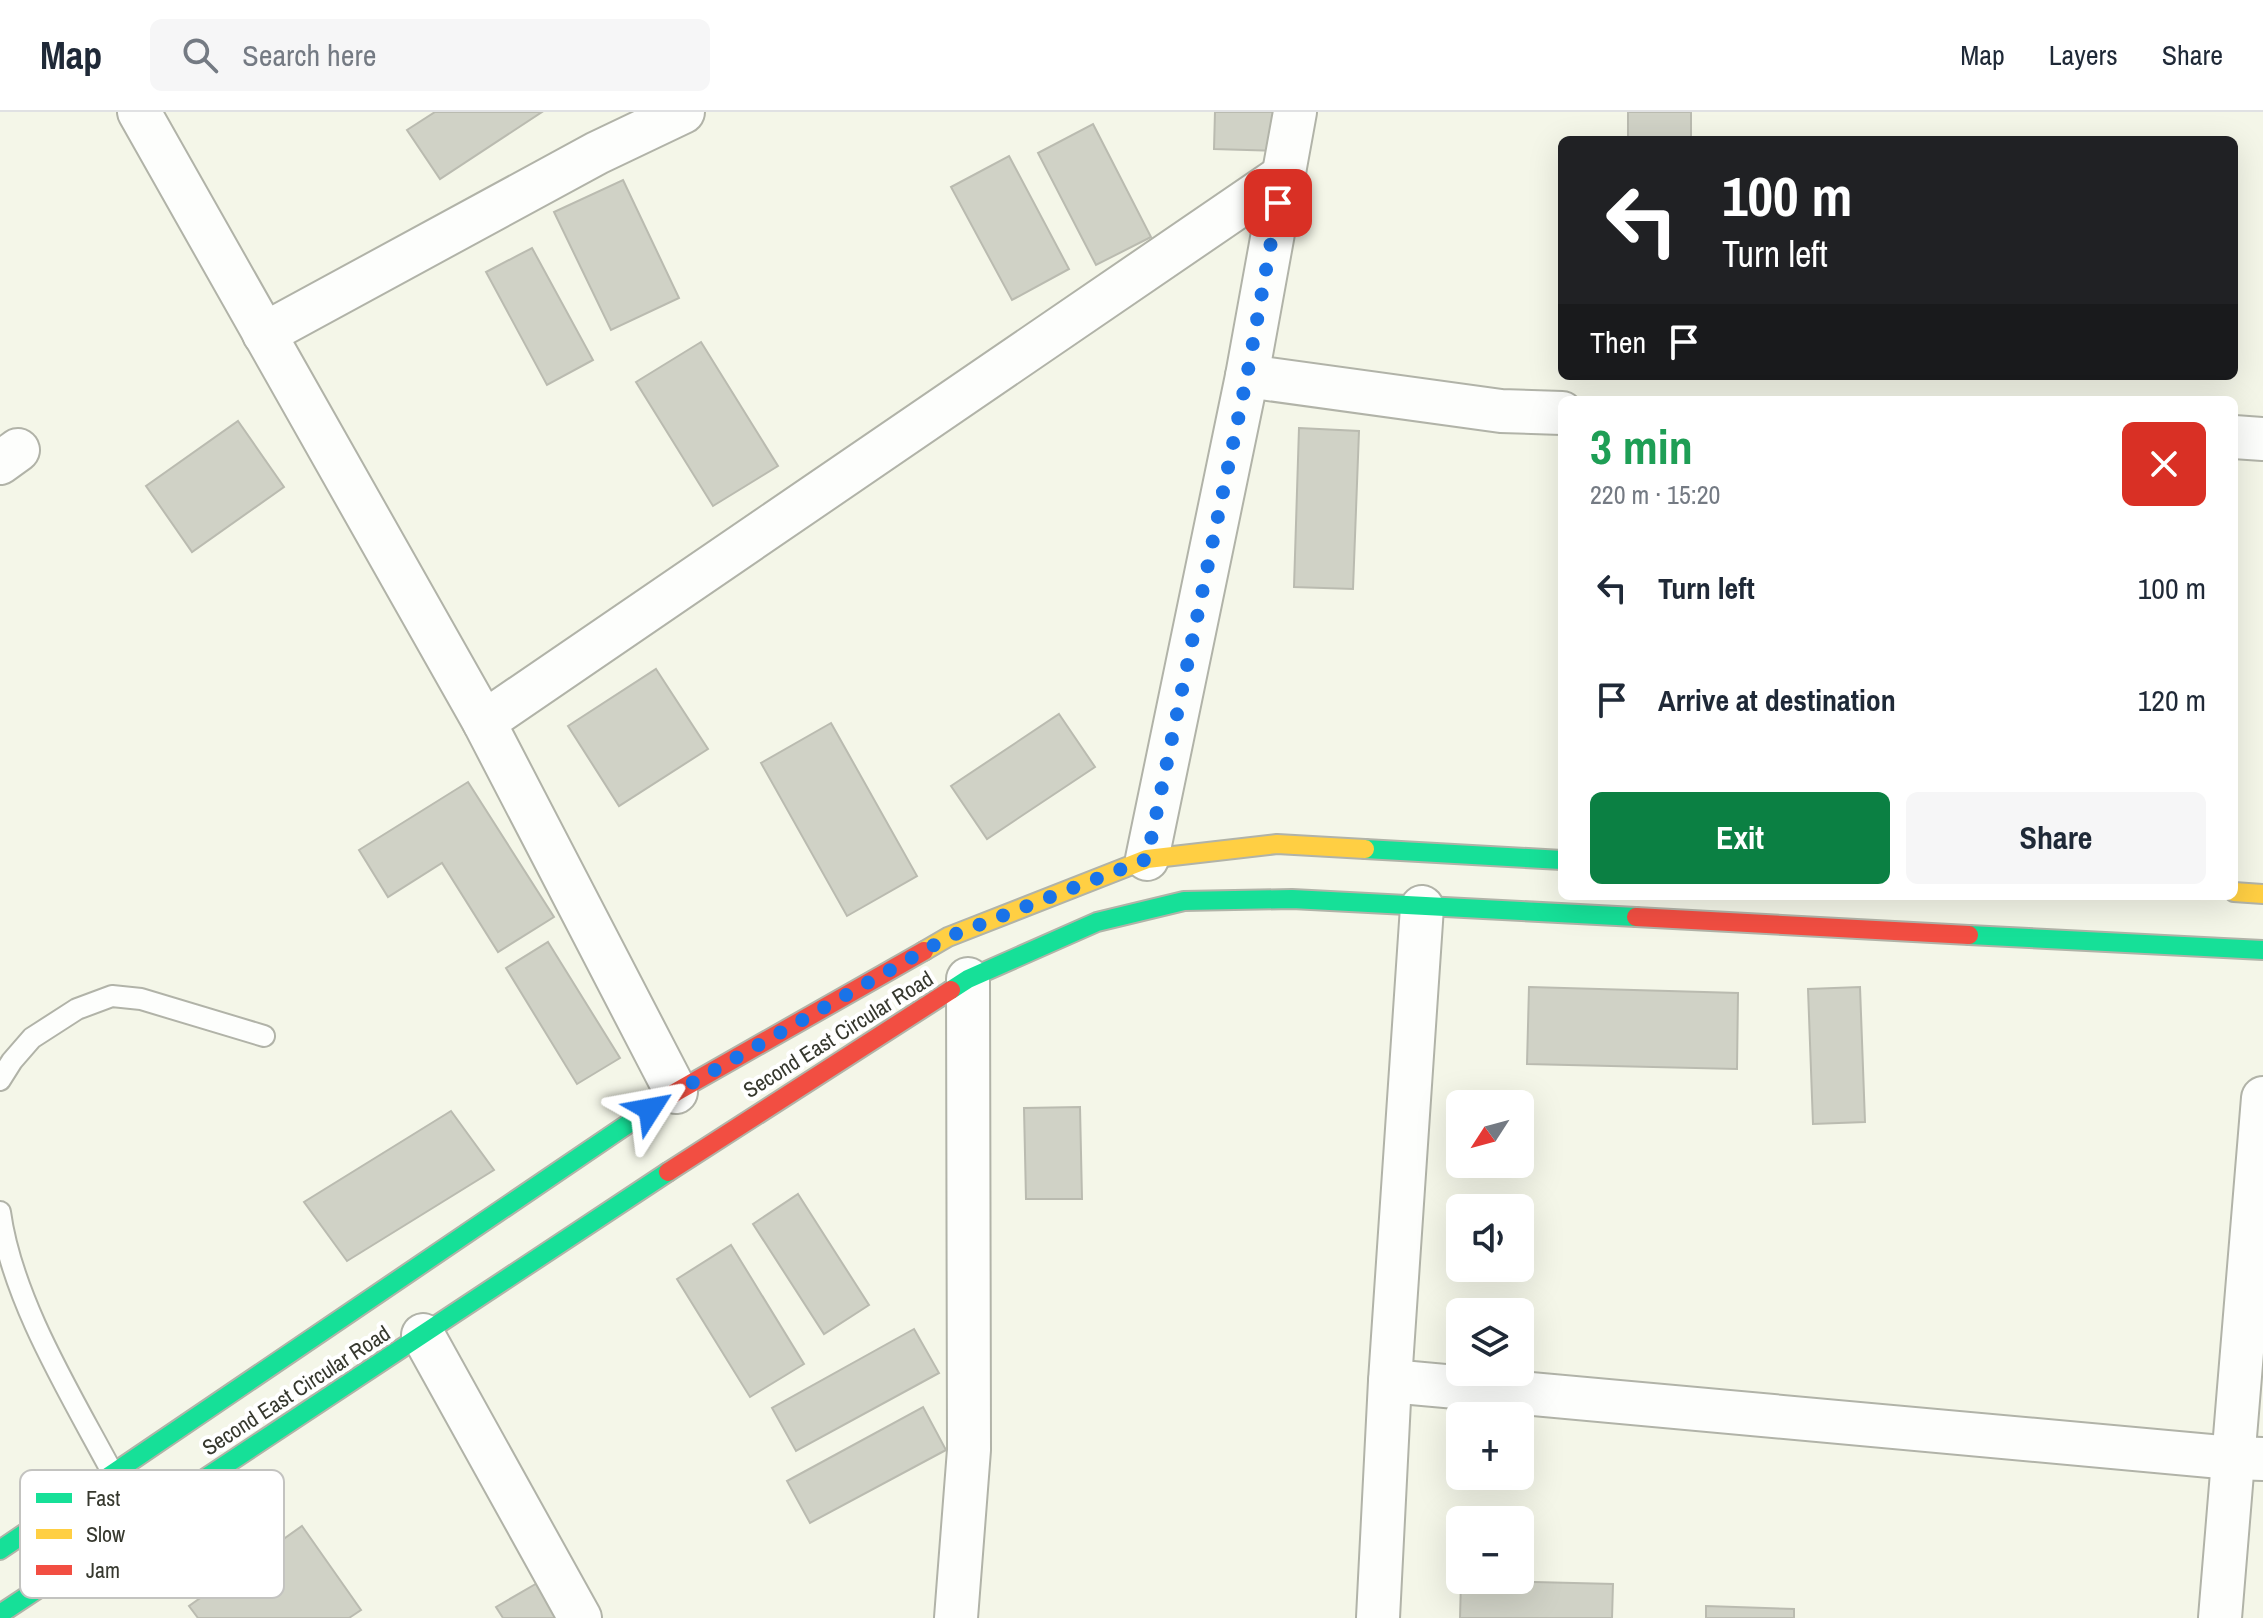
<!DOCTYPE html>
<html lang="en">
<head>
<meta charset="utf-8">
<style>
	body { margin:0; font-family:"Archivo Narrow",sans-serif; background:#f6f6f7; color:#1f2937; height:100vh; display:flex; flex-direction:column; font-size:30px; white-space:nowrap }
	* { box-sizing:border-box; margin:0 }
	p { font-size:26px; color:#747a83 }
	.icon { flex:none; width:44px; height:44px; fill:none; stroke:currentColor; stroke-width:2; stroke-linecap:round; stroke-linejoin:round }
	.map { position:relative; flex:1; overflow:hidden }
	.side { position:absolute; left:1558px; top:284px; width:680px; height:504px; display:flex; flex-direction:column; background:#fff; border-radius:12px; box-shadow:0 8px 32px #0002 }
	.side>* { flex:none }
	.hud { position:absolute; left:1558px; top:24px; width:680px; height:244px; border-radius:12px; box-shadow:0 8px 32px #0002; background:#202124; color:#fff; overflow:hidden }
	.needle { width:52px; rotate:234deg }
	.controls { position:absolute; left:1446px; top:978px; display:grid; gap:16px }
	.controls a { display:grid; place-items:center; width:88px; height:88px; border-radius:12px; background:#fff; box-shadow:0 8px 32px #0002; font-size:40px }
	.pin { position:absolute; display:grid; place-items:center; width:68px; height:68px; color:#fff; margin:-34px; border-radius:16px; box-shadow:0 4px 12px #0006 }
	.me { position:absolute; width:88px; margin:-44px; rotate:56deg; stroke-linejoin:round; filter:drop-shadow(0 0 6px #0008) }
	.turn { display:flex; align-items:center; gap:28px; height:168px; padding:0 32px; font-size:36px }
	.turn .icon { width:104px; height:104px; stroke-width:2.5 }
	.turn b { display:block; font-size:56px; line-height:68px }
	.then { display:flex; align-items:center; height:76px; padding:0 32px; background:#0003; gap:16px; font-size:30px }
	.round { display:grid; place-items:center; flex:none; width:84px; height:84px; border-radius:12px; background:#f6f6f7 }
	.summary { display:flex; align-items:center; justify-content:space-between; height:136px; padding:0 32px }
	h1 { font-size:48px; font-weight:800; line-height:60px; color:#1e9e55 }
	.button { display:flex; gap:16px; margin-top:auto; padding:16px 32px }
	.button a { flex:1; height:92px; border-radius:12px; background:#0b8043; color:#fff; font-size:32px; font-weight:800; line-height:92px; text-align:center }
	.button a+a { background:#f6f6f7; color:#1f2937 }
	ul { padding:0; list-style:none }
	li { display:flex; align-items:center; gap:24px; height:112px; padding:0 32px }
	li div { flex:1 }
	li b { display:block; font-size:30px }
	li em { font-style:normal }
	header { display:flex; align-items:center; gap:48px; box-sizing:border-box; height:112px; padding:0 40px; background:#fff; border-bottom:2px solid #e0e1e3 }
	header strong { font-size:38px }
	nav { display:flex; gap:44px; margin-inline-start:auto; font-size:28px }
	.search { width:560px; height:72px; background:#f6f6f7; display:flex; align-items:center; gap:20px; box-sizing:border-box; padding:0 28px; border-radius:12px; color:#747a83; font-size:30px }
	.map>svg:first-child { display:block }
	.building { fill:#d0d2c6; stroke:#babbb0; stroke-width:2 }
	.lines { fill:none; stroke-linecap:round; stroke-linejoin:round }
	.lane-casing { stroke:#b1b3a8; stroke-width:24 }
	.street-casing { stroke:#b1b3a8; stroke-width:46 }
	.fast-casing { stroke:#b1b3a8; stroke-width:22 }
	.slow-casing { stroke:#b1b3a8; stroke-width:22 }
	.jam-casing { stroke:#b1b3a8; stroke-width:22 }
	.lane { stroke:#fdfefc; stroke-width:20 }
	.street { stroke:#fdfefc; stroke-width:42 }
	.fast { stroke:#16e098; stroke-width:18 }
	.slow { stroke:#ffcf43; stroke-width:18 }
	.jam { stroke:#f24e42; stroke-width:18 }
	.route { stroke:#1a73e8; stroke-width:14; stroke-dasharray:0 25.2 }
	.labels { text-anchor:middle; stroke-width:8; stroke-linejoin:round; paint-order:stroke }
	.street-label { font-size:22px; fill:#36382e; stroke:#fff }
	.key { fill:#fff; stroke:#c3c3c0; stroke-width:2 }
	.key-label { font-size:22px; fill:#36382e }
</style>
</head>
<body>
<header>
<strong>Map</strong>
<div class="search"><svg class="icon" aria-label="search" viewBox="0 0 24 24"><circle cx="10" cy="10" r="6"/><path d="M15 15l6 6"/></svg>Search here</div>
<nav><a>Map</a><a>Layers</a><a>Share</a></nav>
</header>
<div class="map">
<svg width="2263" height="1506" viewBox="0 0 2263 1506">
	<rect width="100%" height="100%" fill="#f4f6e8"/>
	<g class="building">
		<polygon points="435,0 542,0 440,67 407,18"/>
		<polygon points="1215,0 1283,0 1282,39 1214,37"/>
		<rect x="1628" y="0" width="63" height="28"/>
		<polygon points="1093,12 1151,125 1096,153 1038,41"/>
		<polygon points="1009,44 1069,157 1012,188 951,75"/>
		<polygon points="623,68 679,186 611,218 554,100"/>
		<polygon points="532,136 593,248 547,273 486,160"/>
		<polygon points="701,230 778,354 713,394 636,270"/>
		<polygon points="238,309 284,375 192,440 146,374"/>
		<polygon points="1299,316 1359,319 1353,477 1294,475"/>
		<polygon points="656,557 708,637 619,694 568,614"/>
		<polygon points="1059,602 1095,655 987,727 951,674"/>
		<polygon points="831,611 917,764 847,804 761,651"/>
		<polygon points="468,670 554,805 498,840 442,751 388,785 359,738"/>
		<polygon points="548,830 620,946 577,972 506,856"/>
		<polygon points="1529,875 1738,881 1737,957 1527,952"/>
		<polygon points="1860,875 1865,1010 1813,1012 1808,877"/>
		<polygon points="1080,995 1082,1087 1026,1087 1024,996"/>
		<polygon points="451,999 494,1058 347,1149 304,1090"/>
		<polygon points="798,1082 869,1193 824,1222 753,1112"/>
		<polygon points="731,1133 804,1252 750,1285 677,1167"/>
		<polygon points="914,1217 939,1261 796,1339 772,1296"/>
		<polygon points="923,1295 946,1338 810,1411 787,1369"/>
		<polygon points="302,1414 361,1498 349,1506 198,1506 189,1494"/>
		<polygon points="1461,1468 1613,1472 1612,1506 1460,1506"/>
		<polygon points="539,1470 561,1506 503,1506 496,1495"/>
		<polygon points="1706,1494 1794,1497 1794,1506 1706,1506"/>
	</g>
	<g class="lines">
		<defs>
			<g id="lane">
				<polyline points="0,968 12,949 32,926 77,897 112,884 141,887 264,924"/>
				<path d="M0 1100C12 1188 71 1283 112 1360"/>
			</g>
			<g id="street">
				<polyline points="139,0 484,610 676,980"/>
				<polyline points="264,222 597,41 683,0"/>
				<polyline points="1247,264 1501,299 1562,301"/>
				<polyline points="2234,325 2263,327"/>
				<polyline points="0,351 18,338"/>
				<polyline points="484,610 1284,63"/>
				<polyline points="1147,747 1247,264 1295,0"/>
				<polyline points="423,1223 580,1506"/>
				<polyline points="1390,1269 2232,1346 2263,1347"/>
				<polyline points="956,1506 969,1338 968,867"/>
				<polyline points="1378,1506 1390,1269 1422,795"/>
				<polyline points="2220,1506 2263,986"/>
			</g>
			<g id="fast">
				<polyline points="1365,737 1562,748"/>
				<polyline points="1969,823 2263,838"/>
				<polyline points="951,878 968,867 1097,810 1184,789 1292,787 1636,805"/>
				<polyline points="0,1438 650,997"/>
				<polyline points="0,1502 668,1060"/>
			</g>
			<g id="slow">
				<polyline points="2234,780 2263,782"/>
				<polyline points="924,839 948,825 1147,747 1277,732 1365,737"/>
			</g>
			<g id="jam">
				<polyline points="1636,805 1969,823"/>
				<polyline points="650,997 676,980 924,839"/>
				<polyline points="668,1060 951,878"/>
			</g>
		</defs>
		<use href="#lane" class="lane-casing"/>
		<use href="#street" class="street-casing"/>
		<use href="#fast" class="fast-casing"/>
		<use href="#slow" class="slow-casing"/>
		<use href="#jam" class="jam-casing"/>
		<use href="#lane" class="lane"/>
		<use href="#street" class="street"/>
		<use href="#fast" class="fast"/>
		<use href="#slow" class="slow"/>
		<use href="#jam" class="jam"/>
	</g>
	<g class="lines">
		<polyline class="route" points="650,997 676,980 948,825 1147,747 1247,264 1278,91"/>
	</g>
	<g class="labels">
		<g class="street-label">
			<text transform="translate(838 922) rotate(-32)" y="8">Second East Circular Road</text>
			<text transform="translate(296 1278) rotate(-33)" y="8">Second East Circular Road</text>
		</g>
	</g>
	<rect x="20" y="1358" width="264" height="128" rx="12" class="key"/>
	<rect x="36" y="1381" width="36" height="10" fill="#16e098"/>
	<rect x="36" y="1417" width="36" height="10" fill="#ffcf43"/>
	<rect x="36" y="1453" width="36" height="10" fill="#f24e42"/>
	<g class="key-label">
		<text x="86" y="1394">Fast</text>
		<text x="86" y="1430">Slow</text>
		<text x="86" y="1466">Jam</text>
	</g>
</svg>
<div class="controls">
<a><svg class="needle" viewBox="-14 -14 28 28"><path d="M0-13l5 13h-10z" fill="#e53935"/><path d="M0 13l5-13h-10z" fill="#747a83"/></svg></a>
<a><svg class="icon" aria-label="sound" viewBox="0 0 24 24"><path d="M4 9h4l5-4v14l-5-4H4zM17 9q2 3 0 6"/></svg></a>
<a><svg class="icon" aria-label="layers" viewBox="0 0 24 24"><path d="M12 4l9 5-9 5-9-5zM3 14l9 5 9-5"/></svg></a>
<a>+</a>
<a>−</a>
</div>
<div class="pin" style="left:1278px;top:91px;background:#d93025"><svg class="icon" aria-label="arrive" viewBox="0 0 24 24"><path d="M6 21V4h12l-3 4 3 4H6"/></svg></div>
<svg class="me" style="left:650px;top:997px" viewBox="-20 -20 40 40"><path d="M0-17L14 15 0 8-14 15z" fill="#1a73e8" stroke="#fff" stroke-width="4"/></svg>
<div class="hud">
<div class="turn"><svg class="icon" aria-label="left" viewBox="0 0 24 24"><path d="M17 20v-9H6M10 6l-5 5 5 5"/></svg><div><b>100 m</b>Turn left</div></div>
<div class="then">Then<svg class="icon" aria-label="arrive" viewBox="0 0 24 24"><path d="M6 21V4h12l-3 4 3 4H6"/></svg></div>
</div>
<section class="side">
<div class="summary"><div><h1>3 min</h1><p>220 m · 15:20</p></div><a class="round" style="background:#d93025;color:#fff"><svg class="icon" aria-label="close" viewBox="0 0 24 24"><path d="M6 6l12 12M18 6L6 18"/></svg></a></div>
<ul>
<li><svg class="icon" aria-label="left" viewBox="0 0 24 24"><path d="M17 20v-9H6M10 6l-5 5 5 5"/></svg><div><b>Turn left</b></div><em>100 m</em></li>
<li><svg class="icon" aria-label="arrive" viewBox="0 0 24 24"><path d="M6 21V4h12l-3 4 3 4H6"/></svg><div><b>Arrive at destination</b></div><em>120 m</em></li>
</ul>
<div class="button"><a>Exit</a><a>Share</a></div>
</section>
</div>
</body>
</html>
